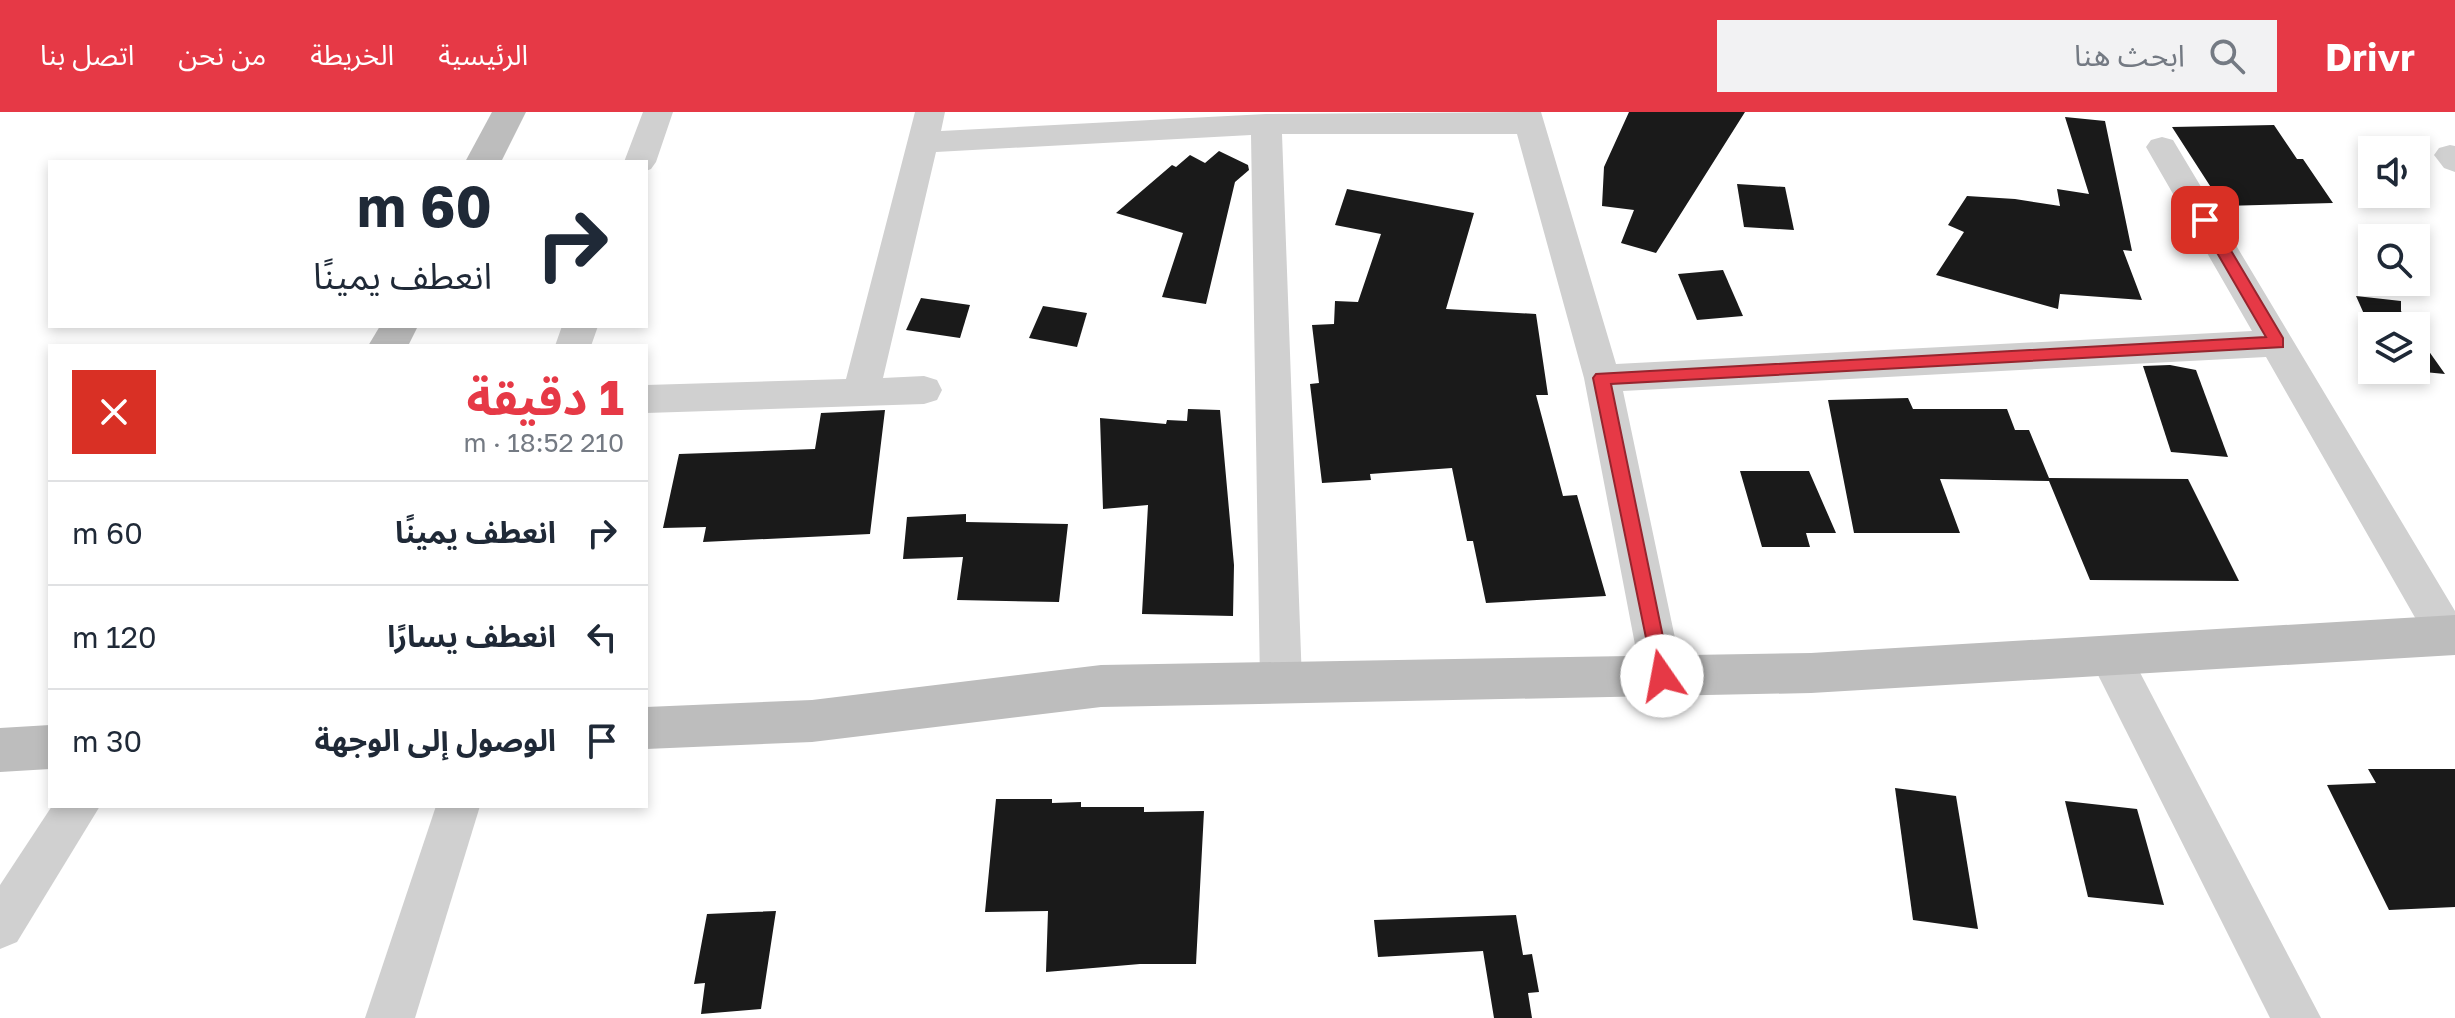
<!DOCTYPE html>
<html lang="ar">
<head>
<meta charset="utf-8">
<style>
	body { margin:0; font-family:"Golos Text","Noto Sans Arabic",sans-serif; background:#f2f2f3; color:#1f2937; direction:rtl; height:100vh; display:flex; flex-direction:column; font-size:30px; white-space:nowrap }
	* { box-sizing:border-box; margin:0 }
	p { font-size:26px; color:#747a83 }
	.icon { flex:none; width:44px; height:44px; fill:none; stroke:currentColor; stroke-width:2; stroke-linecap:round; stroke-linejoin:round }
	.map { position:relative; flex:1; overflow:hidden; direction:ltr }
	.drawer { position:absolute; left:48px; top:232px; width:600px; height:464px; display:flex; flex-direction:column; background:#fff; border-radius:0px; box-shadow:0 4px 12px #0003; direction:rtl }
	.drawer>* { flex:none }
	.guide { position:absolute; left:48px; top:48px; width:600px; height:168px; border-radius:0px; box-shadow:0 4px 12px #0003; direction:rtl; background:#fff; color:#1f2937; overflow:hidden }
	.tools { position:absolute; left:2358px; top:24px; display:grid; gap:16px }
	.tools a { display:grid; place-items:center; width:72px; height:72px; border-radius:0px; background:#fff; box-shadow:0 4px 12px #0003; font-size:40px }
	.pin { position:absolute; display:grid; place-items:center; width:68px; height:68px; color:#fff; margin:-34px; border-radius:16px; box-shadow:0 4px 12px #0006 }
	.me { position:absolute; width:88px; margin:-44px; rotate:348deg; stroke-linejoin:round; filter:drop-shadow(0 0 6px #0008) }
	.turn { display:flex; align-items:center; gap:28px; height:168px; padding:0 24px; font-size:36px }
	.turn .icon { width:104px; height:104px; stroke-width:2.5 }
	.turn b { display:block; font-size:56px; line-height:68px }
	.round { display:grid; place-items:center; flex:none; width:84px; height:84px; border-radius:0px; background:#f2f2f3 }
	.overview { display:flex; align-items:center; justify-content:space-between; height:136px; padding:0 24px }
	h1 { font-size:48px; font-weight:700; line-height:60px; color:#e63946 }
	ul { padding:0; list-style:none }
	li { display:flex; align-items:center; gap:24px; height:104px; padding:0 24px; border-top:2px solid #e0e1e3 }
	li div { flex:1 }
	li b { display:block; font-size:30px }
	li em { font-style:normal }
	header { display:flex; align-items:center; gap:48px; box-sizing:border-box; height:112px; padding:0 40px; background:#e63946; color:#fff }
	header strong { font-size:38px }
	nav { display:flex; gap:44px; margin-inline-start:auto; font-size:28px }
	.search { width:560px; height:72px; background:#f2f2f3; display:flex; align-items:center; gap:20px; box-sizing:border-box; padding:0 28px; border-radius:0px; color:#747a83; font-size:30px }
	.map>svg:first-child { display:block }
	.building { fill:#1a1a1a }
	.lines { fill:none; stroke-linecap:round; stroke-linejoin:round }
	.street { fill:#d0d0d0; fill-rule:evenodd }
	.secondary { fill:#bdbdbd; fill-rule:evenodd }
	.route { fill:#e63946; stroke:#96252e; stroke-width:2 }
</style>
</head>
<body>
<header>
<strong>Drivr</strong>
<div class="search"><svg class="icon" aria-label="search" viewBox="0 0 24 24"><circle cx="10" cy="10" r="6"/><path d="M15 15l6 6"/></svg>ابحث هنا</div>
<nav><a>الرئيسية</a><a>الخريطة</a><a>من نحن</a><a>اتصل بنا</a></nav>
</header>
<div class="map">
<svg width="2455" height="906" viewBox="0 0 2455 906">
	<rect width="100%" height="100%" fill="#fff"/>
	<g class="building">
		<polygon points="1629,0 1745,0 1656,141 1621,131 1634,98 1602,94 1604,55"/>
		<polygon points="2065,5 2105,9 2132,139 2123,138 2142,188 2060,182 2058,197 1936,163 1964,120 1948,113 1967,84 2015,87 2060,94 2057,77 2089,82"/>
		<polygon points="2274,13 2297,47 2303,47 2333,91 2223,94 2172,15"/>
		<polygon points="1219,39 1248,53 1249,58 1235,70 1206,192 1162,185 1183,121 1116,101 1172,53 1176,55 1190,43 1205,51"/>
		<polygon points="1737,72 1785,75 1794,118 1744,115"/>
		<polygon points="1347,77 1474,101 1446,197 1536,202 1548,283 1536,283 1563,384 1577,383 1606,484 1486,491 1473,429 1467,429 1452,356 1370,362 1371,368 1322,371 1310,272 1319,271 1312,213 1334,212 1335,189 1358,190 1381,122 1335,113"/>
		<polygon points="1723,158 1743,204 1697,208 1678,162"/>
		<polygon points="2356,184 2401,189 2401,199 2411,214 2372,214 2372,220"/>
		<polygon points="921,186 970,193 960,226 906,218"/>
		<polygon points="1043,194 1087,201 1077,235 1029,226"/>
		<polygon points="2416,221 2445,262 2403,258 2416,258"/>
		<polygon points="2170,253 2196,258 2228,345 2171,340 2143,254"/>
		<polygon points="1908,286 1913,297 2007,297 2015,318 2029,318 2049,366 2188,367 2239,469 2090,468 2049,369 1940,367 1960,421 1854,421 1828,288"/>
		<polygon points="1188,297 1220,298 1234,453 1233,504 1142,502 1148,393 1103,397 1100,306 1166,312 1167,308 1187,309"/>
		<polygon points="885,298 870,422 703,430 706,415 663,416 679,342 815,337 821,301"/>
		<polygon points="1740,359 1809,359 1836,421 1806,421 1810,435 1762,435"/>
		<polygon points="966,402 966,410 1068,412 1059,490 957,488 963,445 903,447 907,405"/>
		<polygon points="2368,657 2455,657 2455,795 2389,798 2327,673 2376,671"/>
		<polygon points="1895,676 1956,684 1978,817 1913,808"/>
		<polygon points="996,687 1052,687 1052,691 1081,690 1081,695 1144,695 1144,700 1204,699 1196,852 1140,852 1046,860 1048,799 985,800"/>
		<polygon points="2065,689 2137,697 2164,793 2088,785"/>
		<polygon points="776,799 761,897 701,902 705,871 694,872 707,802"/>
		<polygon points="1516,803 1523,843 1532,842 1539,880 1528,881 1532,906 1494,906 1483,839 1378,845 1374,808"/>
	</g>
	<g class="lines">
		<g class="street">
			<polygon points="643,0 673,0 656,50 651,57 646,59 646,50 624,50"/>
			<polygon points="915,0 945,0 941,19 1266,2 1541,0 1616,252 2252,219 2146,35 2151,28 2162,25 2173,28 2455,499 2455,539 2448,542 2433,537 2266,245 1623,279 1683,564 1677,577 1662,582 1647,577 1641,564 1584,266 1517,22 1282,22 1302,570 1296,583 1281,589 1266,583 1260,570 1251,23 936,40 883,266 924,264 937,268 942,278 937,288 924,292 646,301 646,273 846,267"/>
			<polygon points="2450,33 2455,34 2455,60 2444,56 2434,43 2439,36"/>
			<polygon points="562,214 598,214 591,234 555,234"/>
			<polygon points="2109,525 2124,530 2321,906 2270,906 2088,543 2094,530"/>
			<polygon points="52,694 100,694 17,830 0,837 0,773"/>
			<polygon points="436,694 480,694 415,906 365,906"/>
		</g>
		<g class="secondary">
			<polygon points="492,0 526,0 501,50 465,50"/>
			<polygon points="380,214 418,214 408,234 368,234"/>
			<polygon points="2455,503 2455,543 1811,581 1101,595 812,630 646,637 646,595 812,588 1101,553 1811,541"/>
			<polygon points="50,613 50,657 0,660 0,616"/>
		</g>
	</g>
	<polygon class="route" points="2205,103 2211,105 2283,226 2283,235 1611,272 1671,564 1669,570 1662,572 1655,570 1593,266 1596,262 2266,225 2198,108"/>
</svg>
<div class="tools">
<a><svg class="icon" aria-label="sound" viewBox="0 0 24 24"><path d="M4 9h4l5-4v14l-5-4H4zM17 9q2 3 0 6"/></svg></a>
<a><svg class="icon" aria-label="search" viewBox="0 0 24 24"><circle cx="10" cy="10" r="6"/><path d="M15 15l6 6"/></svg></a>
<a><svg class="icon" aria-label="layers" viewBox="0 0 24 24"><path d="M12 4l9 5-9 5-9-5zM3 14l9 5 9-5"/></svg></a>
</div>
<div class="pin" style="left:2205px;top:108px;background:#d93025"><svg class="icon" aria-label="arrive" viewBox="0 0 24 24"><path d="M6 21V4h12l-3 4 3 4H6"/></svg></div>
<svg class="me" style="left:1662px;top:564px" viewBox="-20 -20 40 40"><circle r="19" fill="#fff"/><path d="M0-13L10 11 0 6-10 11z" fill="#e63946"/></svg>
<div class="guide">
<div class="turn"><svg class="icon" aria-label="right" viewBox="0 0 24 24"><path d="M7 20v-9h11M14 6l5 5-5 5"/></svg><div><b>60 m</b>انعطف يمينًا</div></div>
</div>
<section class="drawer">
<div class="overview"><div><h1>1 دقيقة</h1><p>210 m · 18:52</p></div><a class="round" style="background:#d93025;color:#fff"><svg class="icon" aria-label="close" viewBox="0 0 24 24"><path d="M6 6l12 12M18 6L6 18"/></svg></a></div>
<ul>
<li><svg class="icon" aria-label="right" viewBox="0 0 24 24"><path d="M7 20v-9h11M14 6l5 5-5 5"/></svg><div><b>انعطف يمينًا</b></div><em>60 m</em></li>
<li><svg class="icon" aria-label="left" viewBox="0 0 24 24"><path d="M17 20v-9H6M10 6l-5 5 5 5"/></svg><div><b>انعطف يسارًا</b></div><em>120 m</em></li>
<li><svg class="icon" aria-label="arrive" viewBox="0 0 24 24"><path d="M6 21V4h12l-3 4 3 4H6"/></svg><div><b>الوصول إلى الوجهة</b></div><em>30 m</em></li>
</ul>
</section>
</div>
</body>
</html>
